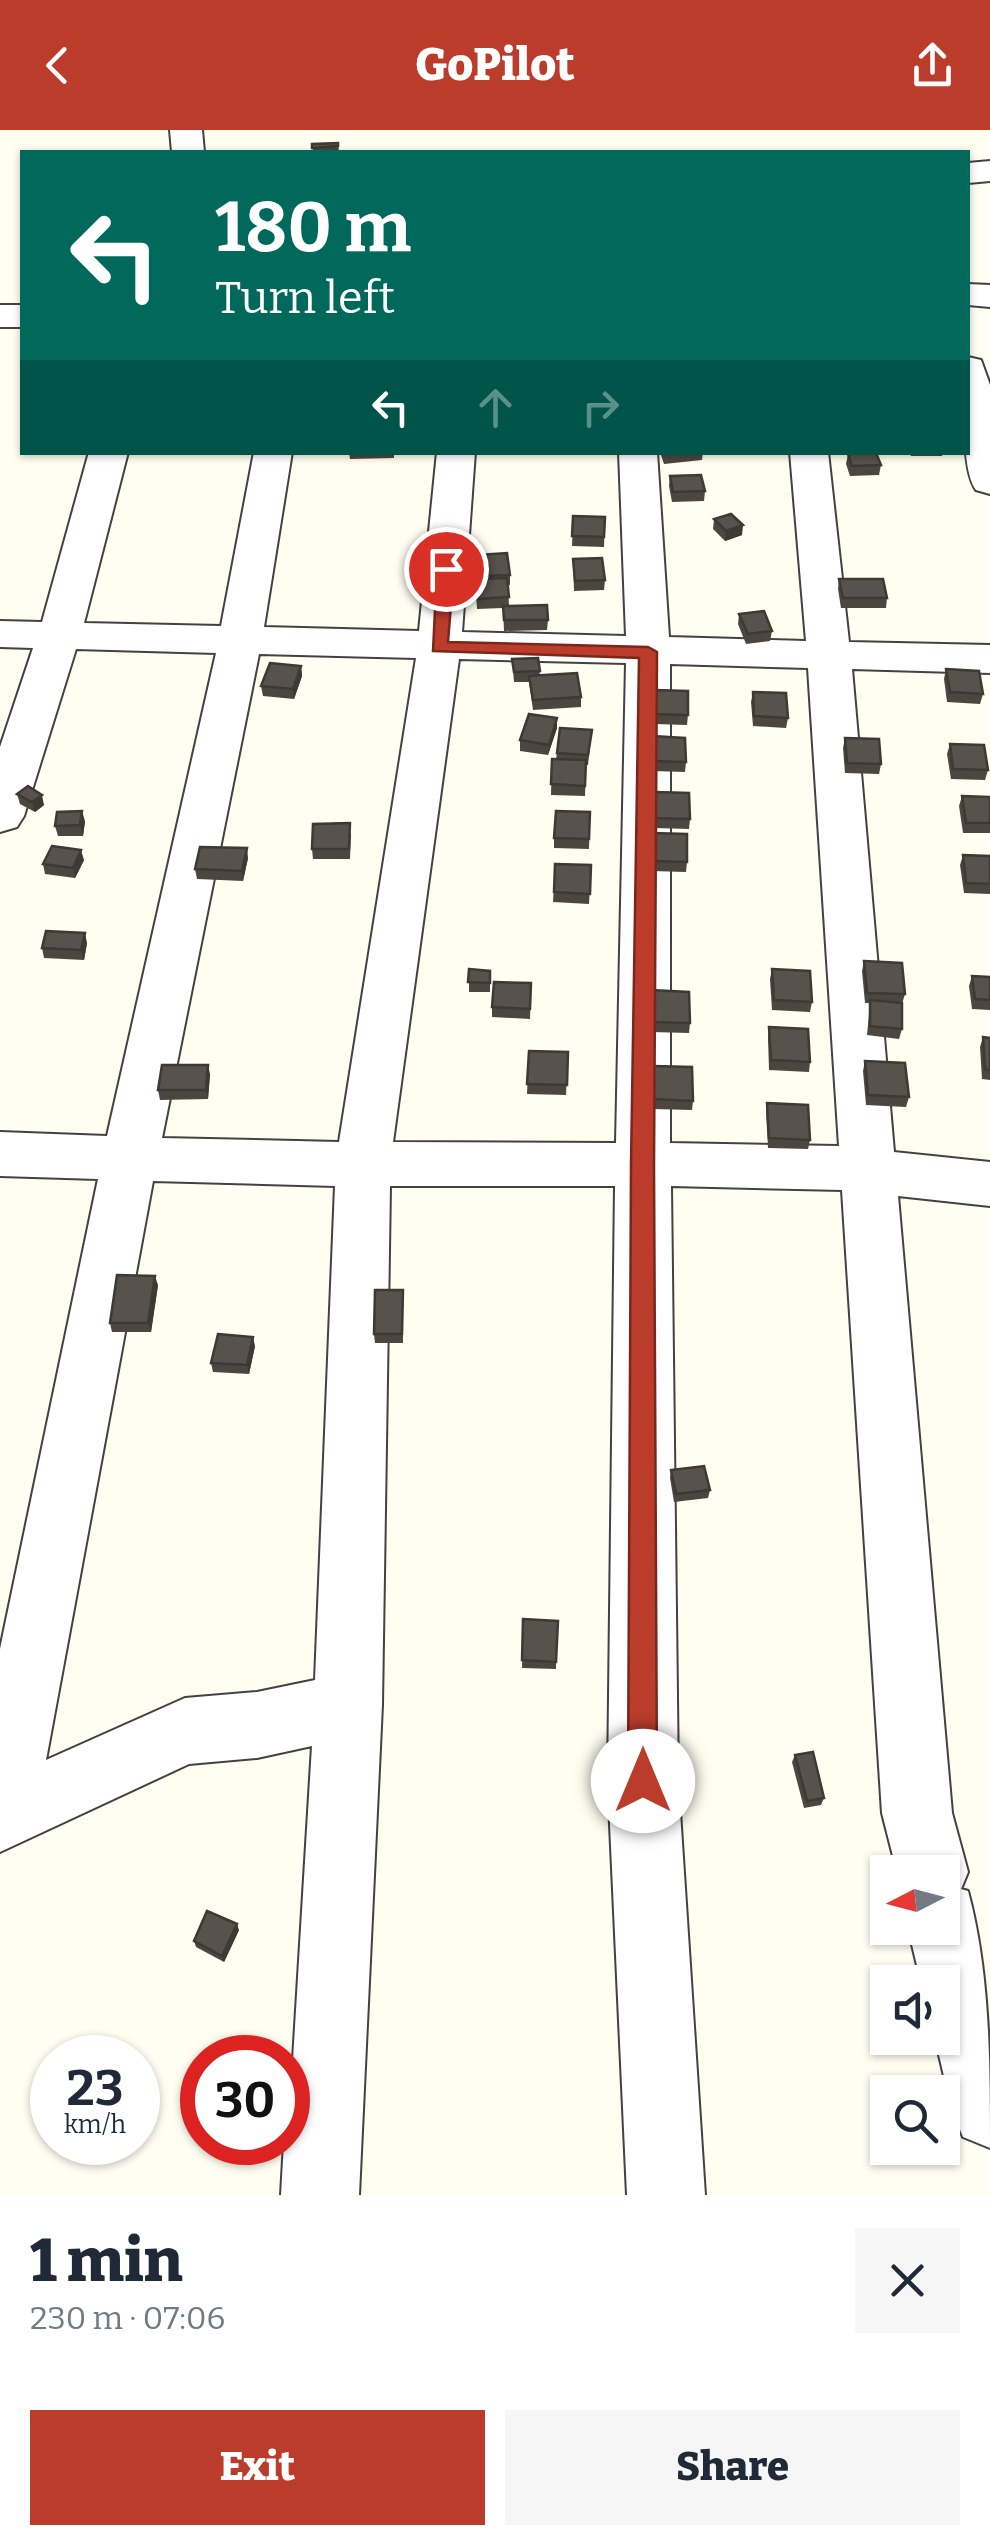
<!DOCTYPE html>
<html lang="en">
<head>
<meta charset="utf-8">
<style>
	body { margin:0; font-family:Bitter,serif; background:#f6f6f7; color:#1f2937; height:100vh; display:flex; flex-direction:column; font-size:38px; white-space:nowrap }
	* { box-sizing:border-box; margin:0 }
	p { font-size:32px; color:#747a83 }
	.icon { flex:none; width:55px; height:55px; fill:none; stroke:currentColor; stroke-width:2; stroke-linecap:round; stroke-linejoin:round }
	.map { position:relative; height:2065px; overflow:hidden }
	.side { display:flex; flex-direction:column; background:#fff; flex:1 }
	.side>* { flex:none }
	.hud { position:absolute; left:20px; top:20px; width:950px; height:305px; border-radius:0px; box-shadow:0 2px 8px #0004; background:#00695c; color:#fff; overflow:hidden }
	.needle { width:65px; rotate:264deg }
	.controls { position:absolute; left:870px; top:1725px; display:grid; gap:20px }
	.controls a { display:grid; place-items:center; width:90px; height:90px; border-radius:0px; background:#fff; box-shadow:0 2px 8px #0004; font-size:50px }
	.speed { position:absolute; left:30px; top:1905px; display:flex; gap:20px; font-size:50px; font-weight:700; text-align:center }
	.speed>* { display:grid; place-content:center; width:130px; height:130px; border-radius:50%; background:#fff; box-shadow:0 2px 8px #0004; line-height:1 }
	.speed small { font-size:25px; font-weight:400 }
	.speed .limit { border:15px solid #d22; background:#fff; color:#111 }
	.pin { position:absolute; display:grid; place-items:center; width:85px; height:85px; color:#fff; margin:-42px; border:5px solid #fff; border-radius:50%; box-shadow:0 2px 10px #0007 }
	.me { position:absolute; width:110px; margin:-55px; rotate:0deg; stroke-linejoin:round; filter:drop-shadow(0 0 8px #0008) }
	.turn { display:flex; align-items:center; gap:35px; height:210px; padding:0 30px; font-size:45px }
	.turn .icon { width:130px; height:130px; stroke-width:2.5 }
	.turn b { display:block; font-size:70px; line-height:85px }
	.lanes { display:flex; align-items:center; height:95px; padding:0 30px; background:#0003; justify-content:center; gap:50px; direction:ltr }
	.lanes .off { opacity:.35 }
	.round { display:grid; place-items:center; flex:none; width:105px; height:105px; border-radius:0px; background:#f6f6f7 }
	.headline { display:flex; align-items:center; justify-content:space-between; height:170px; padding:0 30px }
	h1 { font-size:60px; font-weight:800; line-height:75px }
	.cta { display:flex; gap:20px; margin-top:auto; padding:20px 30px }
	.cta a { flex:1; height:115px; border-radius:0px; background:#bb3c2a; color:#fff; font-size:40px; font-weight:800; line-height:115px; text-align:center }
	.cta a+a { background:#f6f6f7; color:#1f2937 }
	header { display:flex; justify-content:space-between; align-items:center; height:130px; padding:0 30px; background:#bb3c2a; color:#fff; font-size:45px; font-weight:800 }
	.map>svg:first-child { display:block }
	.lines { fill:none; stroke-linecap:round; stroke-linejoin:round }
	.street-casing { stroke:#424242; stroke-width:4 }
	.street { fill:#fff; fill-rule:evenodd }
	.wall { fill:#4b4740 }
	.shaded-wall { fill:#3d3934 }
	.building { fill:#57524b; stroke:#3d3934; stroke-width:2.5 }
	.route { fill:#bb3c2a; stroke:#7a271b; stroke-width:2.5 }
</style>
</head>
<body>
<header><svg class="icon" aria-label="back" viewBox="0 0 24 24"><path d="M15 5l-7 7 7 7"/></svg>GoPilot<svg class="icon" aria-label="share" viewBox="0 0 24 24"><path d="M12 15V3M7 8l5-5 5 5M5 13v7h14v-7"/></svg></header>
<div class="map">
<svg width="990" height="2065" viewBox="0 0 990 2065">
	<rect width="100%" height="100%" fill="#fffef1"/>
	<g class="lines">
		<defs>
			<g id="street">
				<polygon points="170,0 202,0 204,22 172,22"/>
				<polygon points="990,31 990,51 968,53 968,33"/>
				<polygon points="968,154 990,155 990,177 968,175"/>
				<rect x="0" y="175" width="22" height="22"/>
				<path d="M968 227 981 230 990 255V364L976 360C959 336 966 260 968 227Z"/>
				<path d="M89 322H128L84 493 221 496 254 322H292L264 497 419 501 437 322H475L462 502 626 506 619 322H657L669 507 806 511 790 322H828L849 512 990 515V543L852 539 894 1022 990 1032V1076L898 1066 952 1683 968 1742 961 1759 968 1761C990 1842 990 1932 990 2018L963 2007 952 1980 935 1908H942V1852H921L908 1798H942V1742H897L882 1683 842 1060 671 1056 678 1651 705 2065H627L608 1651 615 1056H390L382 1575 359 2065H281L284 2012H288L312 1616 257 1628 189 1634 0 1722V1519L98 1049 0 1046V1002L107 1006 216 523 76 519 24 686 17 697 0 702V617L33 518 0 517V491L42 492ZM259 524 416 528 339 1012 162 1008ZM459 529 626 533 616 1013 393 1012ZM670 534 808 538 839 1016 670 1013ZM153 1051 335 1056 315 1550 257 1562 185 1568 46 1630Z"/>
			</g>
		</defs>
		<use href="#street" class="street-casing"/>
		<use href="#street" class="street"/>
	</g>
	<g class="wall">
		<polygon points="338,13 339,22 313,22 312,14"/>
		<polygon points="349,322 394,322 394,328 350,329"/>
		<polygon points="491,322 527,322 492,325"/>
		<polygon points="660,322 703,322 702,330 664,334"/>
		<polygon points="910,322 943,322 942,326 911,326"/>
		<polygon points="848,324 881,335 879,345 850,346 846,334"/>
		<polygon points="670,346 705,361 704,371 672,372 669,356"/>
		<polygon points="573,386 605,387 604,417 572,416"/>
		<polygon points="714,389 742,405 725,411 713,399"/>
		<polygon points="479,425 510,445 510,455 508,455 509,476 548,490 547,500 504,501 503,478 477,479 475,449 481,449"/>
		<polygon points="573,429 605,450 604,460 574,461"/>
		<polygon points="839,449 887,468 886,478 841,478 838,459"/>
		<polygon points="739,484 772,501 770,511 746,514 738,494"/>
		<polygon points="538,528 540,546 581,567 581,577 533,580 529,552 514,552 512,529"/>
		<polygon points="301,536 302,546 294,569 263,566 261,556"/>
		<polygon points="946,539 983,564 980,574 947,572 944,549"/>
		<polygon points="655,560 688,585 687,595 654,594"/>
		<polygon points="753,562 788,588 786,598 753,596 751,572"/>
		<polygon points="557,588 557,598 548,625 520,621 520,610"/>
		<polygon points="592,600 588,635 586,635 585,666 551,665 552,629 556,629 557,623"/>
		<polygon points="652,606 686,632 685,642 651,641"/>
		<polygon points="845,608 881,634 879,644 845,643 843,618"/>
		<polygon points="950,614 988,640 985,650 951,649 947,624"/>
		<polygon points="655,662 690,689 689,699 654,698"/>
		<polygon points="17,664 44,675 35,682 20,674"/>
		<polygon points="962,666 990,667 990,703 963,703 959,676"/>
		<polygon points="590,682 589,719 554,718 554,708"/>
		<polygon points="85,691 83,706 58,706 55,696"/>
		<polygon points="351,703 350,729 313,729 312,719"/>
		<polygon points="651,703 687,732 686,742 651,741"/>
		<polygon points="963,725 990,726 990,764 964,763 960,735"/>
		<polygon points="248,728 243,751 197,749 195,739"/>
		<polygon points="84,730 75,748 45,744 43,734"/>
		<polygon points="555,734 591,735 589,774 553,772"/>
		<polygon points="87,813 84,830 44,828 42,818"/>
		<polygon points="864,831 905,864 902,874 902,899 899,909 867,905 870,873 865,873 862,841"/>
		<polygon points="469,839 490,841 490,862 469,862"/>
		<polygon points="772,839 812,872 810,882 772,880 770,849"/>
		<polygon points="972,846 990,847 990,880 972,879 969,856"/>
		<polygon points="531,853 530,889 492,887 492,877"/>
		<polygon points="651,860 690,893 689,903 651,902"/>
		<polygon points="769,897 810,932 809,942 769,940 768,907"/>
		<polygon points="983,907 990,908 990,950 982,949 980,917"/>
		<polygon points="529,921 568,922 566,965 527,964"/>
		<polygon points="865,931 909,967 906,977 866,975 863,941"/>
		<polygon points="653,936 693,971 692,980 652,979"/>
		<polygon points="210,944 208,969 160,970 158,960"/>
		<polygon points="767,973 810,1010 808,1019 768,1018 766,982"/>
		<polygon points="158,1155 151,1202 112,1202 110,1193"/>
		<polygon points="403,1160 403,1213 375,1213 374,1204"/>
		<polygon points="255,1216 249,1244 213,1242 211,1233"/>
		<polygon points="671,1340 710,1360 708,1368 674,1372 670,1348"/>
		<polygon points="523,1489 556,1532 556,1539 522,1538"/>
		<polygon points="795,1625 824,1668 821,1675 804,1678 792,1632"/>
		<polygon points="239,1800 224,1832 196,1817 194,1811"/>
	</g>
	<g class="shaded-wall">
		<polygon points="743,395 742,405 725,411 726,401"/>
		<polygon points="301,536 302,546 294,569 293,559"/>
		<polygon points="557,588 557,598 548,625 549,615"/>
		<polygon points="42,665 44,675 35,682 32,672"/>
		<polygon points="82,681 85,691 83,706 80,695"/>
		<polygon points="247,718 248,728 243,751 242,741"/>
		<polygon points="81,720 84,730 75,748 73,738"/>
		<polygon points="85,803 87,813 84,830 81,820"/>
		<polygon points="208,935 210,944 208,969 206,960"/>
		<polygon points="155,1146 158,1155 151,1202 148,1193"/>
		<polygon points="253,1207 255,1216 249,1244 247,1235"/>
		<polygon points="237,1794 239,1800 224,1832 222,1826"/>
	</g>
	<g class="building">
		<polygon points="338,13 338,16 312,18 312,14"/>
		<polygon points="876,323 881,335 852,336 848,324"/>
		<polygon points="701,345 705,361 673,362 670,346"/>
		<polygon points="731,384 743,395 726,401 714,389"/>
		<polygon points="573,386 605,387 604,407 572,406"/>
		<polygon points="507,423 510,445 482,446 479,425"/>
		<polygon points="602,428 605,450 575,451 573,429"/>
		<polygon points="507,448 509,467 477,469 475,449"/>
		<polygon points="839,449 883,449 887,468 843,468"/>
		<polygon points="547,475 548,490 504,490 503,476"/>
		<polygon points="764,481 772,501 748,504 739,484"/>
		<polygon points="538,528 540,541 514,542 512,529"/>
		<polygon points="270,533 301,536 293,559 261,556"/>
		<polygon points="946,539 979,541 983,564 950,562"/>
		<polygon points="577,543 581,567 533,570 529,546"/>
		<polygon points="655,560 688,561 688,585 655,584"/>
		<polygon points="753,562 786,563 788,588 754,586"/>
		<polygon points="529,584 557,588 549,615 520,610"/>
		<polygon points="560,598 592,600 588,625 557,623"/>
		<polygon points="652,606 685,608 686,632 652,631"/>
		<polygon points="845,608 879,609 881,634 847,633"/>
		<polygon points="950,614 984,615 988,640 953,639"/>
		<polygon points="552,629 586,630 585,656 551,654"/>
		<polygon points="28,656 42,665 32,672 17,664"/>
		<polygon points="655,662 689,663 690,689 655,688"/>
		<polygon points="962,666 990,667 990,693 966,693"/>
		<polygon points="82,681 80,695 55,696 57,682"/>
		<polygon points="556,681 590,682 589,709 554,708"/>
		<polygon points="350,693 349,719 312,719 313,694"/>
		<polygon points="651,703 687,704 687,732 652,731"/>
		<polygon points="52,716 81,720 73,738 43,734"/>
		<polygon points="200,717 247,718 242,741 195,739"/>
		<polygon points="963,725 990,726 990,754 966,753"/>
		<polygon points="555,734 591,735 590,764 554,762"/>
		<polygon points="46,801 85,803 81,820 42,818"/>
		<polygon points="864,831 902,833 905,864 867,863"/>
		<polygon points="469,839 490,841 490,853 468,852"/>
		<polygon points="772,839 810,841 812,872 774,870"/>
		<polygon points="972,846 990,847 990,870 975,869"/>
		<polygon points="494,852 531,853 530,879 492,877"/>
		<polygon points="651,860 689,862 690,893 652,892"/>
		<polygon points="870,870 902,873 902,899 870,896"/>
		<polygon points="769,897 808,899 810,932 771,930"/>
		<polygon points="983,907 990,908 990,940 985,939"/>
		<polygon points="529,921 568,922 567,955 527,954"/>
		<polygon points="865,931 905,933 909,967 868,965"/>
		<polygon points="162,935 208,935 206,960 158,960"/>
		<polygon points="653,936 692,937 693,971 653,969"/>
		<polygon points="767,973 808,975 810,1010 769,1008"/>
		<polygon points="117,1145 155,1146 148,1193 110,1193"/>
		<polygon points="375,1160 403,1160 402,1204 374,1204"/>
		<polygon points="218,1204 253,1207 247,1235 211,1233"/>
		<polygon points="704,1336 710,1360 676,1364 671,1340"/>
		<polygon points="523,1489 558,1491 556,1532 522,1530"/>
		<polygon points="813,1622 824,1668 807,1671 795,1625"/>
		<polygon points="207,1781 237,1794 222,1826 194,1811"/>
	</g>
	<polygon class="route" points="446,434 454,439 448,512 648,517 657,522 654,1035 657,1651 653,1661 643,1665 633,1661 628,1651 631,1035 639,528 433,521 437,439"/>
</svg>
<div class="controls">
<a><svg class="needle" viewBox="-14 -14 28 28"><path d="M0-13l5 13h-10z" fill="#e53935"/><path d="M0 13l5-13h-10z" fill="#747a83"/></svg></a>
<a><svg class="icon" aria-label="sound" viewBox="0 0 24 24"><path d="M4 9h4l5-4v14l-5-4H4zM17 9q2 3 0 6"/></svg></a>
<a><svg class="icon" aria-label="search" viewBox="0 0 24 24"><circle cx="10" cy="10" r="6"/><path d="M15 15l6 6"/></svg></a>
</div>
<div class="speed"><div>23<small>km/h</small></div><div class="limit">30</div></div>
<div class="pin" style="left:446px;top:439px;background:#d93025"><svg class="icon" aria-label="arrive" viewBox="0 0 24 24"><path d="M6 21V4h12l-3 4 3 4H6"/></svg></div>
<svg class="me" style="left:643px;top:1651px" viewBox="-20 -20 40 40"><circle r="19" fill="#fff"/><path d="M0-13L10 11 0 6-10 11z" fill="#bb3c2a"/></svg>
<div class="hud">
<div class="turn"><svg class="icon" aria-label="left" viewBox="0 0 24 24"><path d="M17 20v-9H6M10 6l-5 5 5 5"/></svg><div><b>180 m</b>Turn left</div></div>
<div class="lanes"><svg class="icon" aria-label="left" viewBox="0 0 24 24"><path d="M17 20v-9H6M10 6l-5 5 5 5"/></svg><svg class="icon off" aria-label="ahead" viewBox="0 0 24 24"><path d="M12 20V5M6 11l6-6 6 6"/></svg><svg class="icon off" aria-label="right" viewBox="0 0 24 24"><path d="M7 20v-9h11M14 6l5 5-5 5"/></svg></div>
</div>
</div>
<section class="side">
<div class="headline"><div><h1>1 min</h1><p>230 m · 07:06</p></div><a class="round"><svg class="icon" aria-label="close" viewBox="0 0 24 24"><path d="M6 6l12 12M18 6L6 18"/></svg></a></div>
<div class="cta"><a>Exit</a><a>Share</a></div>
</section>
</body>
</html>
